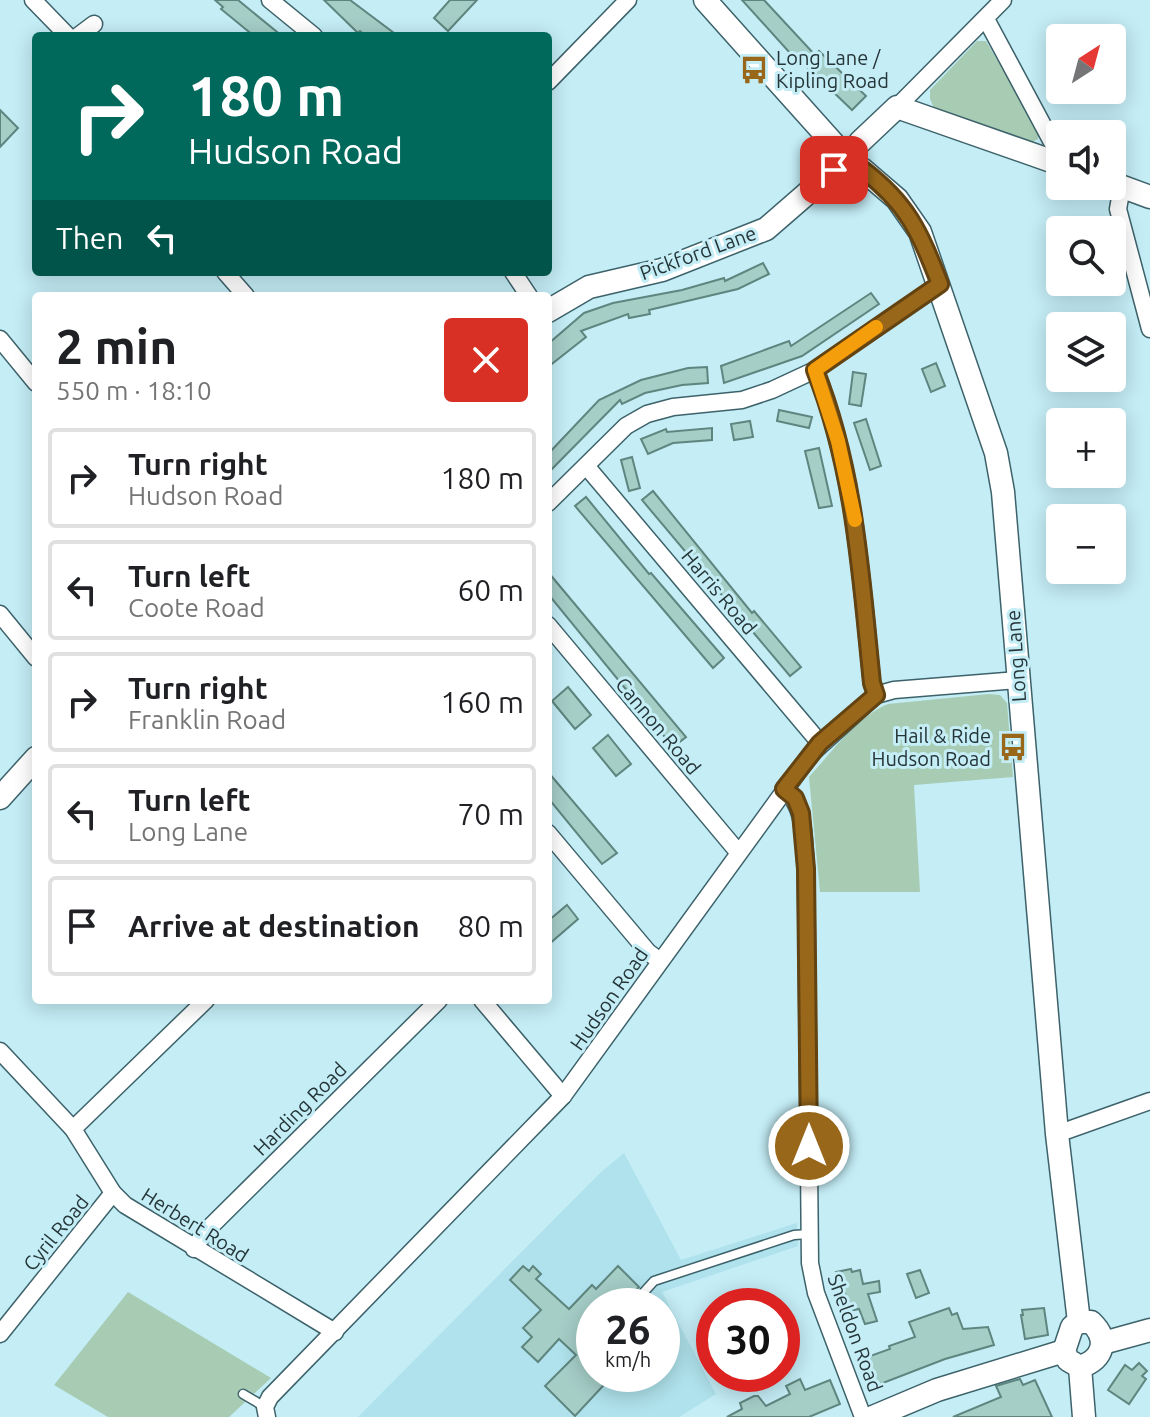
<!DOCTYPE html>
<html lang="en">
<head>
<meta charset="utf-8">
<style>
	body { margin:0; font-family:Ubuntu,sans-serif; background:#f2f2f2; color:#202124; height:100vh; display:flex; flex-direction:column; font-size:30px; white-space:nowrap }
	* { box-sizing:border-box; margin:0 }
	p { font-size:26px; color:#757577 }
	.icon { flex:none; width:44px; height:44px; fill:none; stroke:currentColor; stroke-width:2; stroke-linecap:round; stroke-linejoin:round }
	.map { position:relative; flex:1; overflow:hidden }
	.side { position:absolute; left:32px; top:292px; width:520px; height:712px; display:flex; flex-direction:column; background:#fff; border-radius:8px; box-shadow:0 4px 20px #0003 }
	.side>* { flex:none }
	.top-card { position:absolute; left:32px; top:32px; width:520px; height:244px; border-radius:8px; box-shadow:0 4px 20px #0003; background:#00695c; color:#fff; overflow:hidden }
	.needle { width:52px; rotate:36deg }
	.fabs { position:absolute; left:1046px; top:24px; display:grid; gap:16px }
	.fabs a { display:grid; place-items:center; width:80px; height:80px; border-radius:8px; background:#fff; box-shadow:0 4px 20px #0003; font-size:40px }
	.speed { position:absolute; left:576px; top:1288px; display:flex; gap:16px; font-size:40px; font-weight:700; text-align:center }
	.speed>* { display:grid; place-content:center; width:104px; height:104px; border-radius:50%; background:#fff; box-shadow:0 4px 20px #0003; line-height:1 }
	.speed small { font-size:20px; font-weight:400 }
	.speed .limit { border:12px solid #d22; background:#fff; color:#111 }
	.pin { position:absolute; display:grid; place-items:center; width:68px; height:68px; color:#fff; margin:-34px; border-radius:16px; box-shadow:0 4px 12px #0006 }
	.me { position:absolute; width:88px; margin:-44px; rotate:0deg; stroke-linejoin:round; filter:drop-shadow(0 0 6px #0008) }
	.turn { display:flex; align-items:center; gap:28px; height:168px; padding:0 24px; font-size:36px }
	.turn .icon { width:104px; height:104px; stroke-width:2.5 }
	.turn b { display:block; font-size:56px; line-height:68px }
	.then { display:flex; align-items:center; height:76px; padding:0 24px; background:#0003; gap:16px; font-size:30px }
	.round { display:grid; place-items:center; flex:none; width:84px; height:84px; border-radius:8px; background:#f2f2f2 }
	.overview { display:flex; align-items:center; justify-content:space-between; height:136px; padding:0 24px }
	h1 { font-size:48px; font-weight:700; line-height:60px }
	ul { padding:0; list-style:none }
	li { display:flex; align-items:center; gap:24px; height:100px; margin:0 16px 12px; padding:0 8px; border:4px solid #e0e0e0; border-radius:8px }
	li div { flex:1 }
	li b { display:block; font-size:30px }
	li em { font-style:normal }
	.map>svg:first-child { display:block }
	.built { fill:#afe2ec; fill-rule:evenodd }
	.green { fill:#a7ccb3 }
	.building { fill:#a5cec7; stroke:#5f857f; stroke-width:2 }
	.lines { fill:none; stroke-linecap:round; stroke-linejoin:round }
	.lane-casing { stroke:#3d626a; stroke-width:11 }
	.street-casing { stroke:#3d626a; stroke-width:19 }
	.secondary-casing { stroke:#3d626a; stroke-width:25 }
	.lane { stroke:#fff; stroke-width:8 }
	.street { stroke:#fff; stroke-width:16 }
	.secondary { stroke:#fff; stroke-width:22 }
	.route-casing { stroke:#634311; stroke-width:20 }
	.route { stroke:#98671a; stroke-width:14 }
	.slow { stroke:#f59e0b; stroke-width:14 }
	.labels { text-anchor:middle; stroke-width:6; stroke-linejoin:round; paint-order:stroke }
	.poi-label { font-size:20px; fill:#253538; stroke:#c4edf6; text-anchor:start }
	.street-label { font-size:20px; fill:#253538; stroke:#c4edf6 }
</style>
</head>
<body>
<div class="map">
<svg width="1150" height="1417" viewBox="0 0 1150 1417">
	<rect width="100%" height="100%" fill="#c4edf6"/>
	<path class="built" d="M624 1153 681 1260 797 1223 798 1246 662 1292 716 1394 679 1417H358L600 1173ZM594 1306H662V1374H594Z"/>
	<g class="green">
		<polygon points="977,41 986,41 1039,131 1038,139 1032,142 935,110 930,99 930,90"/>
		<path d="M989 694 1000 695 1007 703 1013 777 914 785 920 892H820L809 777C833 751 855 718 888 704Z"/>
		<polygon points="128,1292 271,1378 229,1417 108,1417 54,1385"/>
	</g>
	<g class="building">
		<polygon points="215,0 238,0 282,36 254,36 221,9 223,7"/>
		<polygon points="324,0 350,0 398,36 366,36 360,31 358,33"/>
		<polygon points="450,0 477,0 448,31 434,18"/>
		<polygon points="742,0 764,0 815,55 819,51 866,96 852,110 801,61 799,63"/>
		<polygon points="0,110 18,128 0,147"/>
		<polygon points="763,263 769,274 738,289 649,310 650,314 629,318 628,314 581,331 586,337 548,367 548,344 584,313 613,303 682,290 724,278 725,281"/>
		<polygon points="871,293 879,304 802,356 724,383 721,366 789,341 791,346"/>
		<polygon points="936,363 945,386 931,392 922,369"/>
		<polygon points="707,367 708,383 682,385 645,393 622,404 620,400 548,473 548,454 599,400 641,380 688,368"/>
		<polygon points="853,372 866,374 861,406 849,404"/>
		<polygon points="779,410 812,417 809,428 777,421"/>
		<polygon points="866,419 881,466 870,470 854,423"/>
		<polygon points="750,421 753,437 734,440 731,424"/>
		<polygon points="712,428 712,440 673,443 648,454 641,439 666,429 667,432"/>
		<polygon points="819,448 832,506 819,508 805,451"/>
		<polygon points="632,457 640,488 629,491 621,460"/>
		<polygon points="653,491 752,613 754,611 801,667 790,676 642,500"/>
		<polygon points="586,497 649,574 651,573 724,658 713,668 575,506"/>
		<polygon points="548,572 686,737 673,747 548,594"/>
		<polygon points="568,687 591,715 575,729 552,701"/>
		<polygon points="608,735 631,764 616,776 593,748"/>
		<polygon points="548,772 617,853 602,864 548,798"/>
		<polygon points="567,905 578,919 548,945 548,921"/>
		<polygon points="523,1266 529,1271 533,1266 541,1274 536,1279 569,1309 592,1285 596,1289 618,1266 639,1287 621,1306 594,1306 594,1374 644,1374 630,1389 614,1374 575,1416 545,1386 576,1355 559,1339 538,1362 522,1347 532,1337 523,1328 541,1310 510,1280"/>
		<polygon points="851,1269 852,1272 860,1270 863,1284 879,1281 880,1292 868,1294 877,1321 865,1324 859,1309 849,1311 844,1288 840,1289 836,1272"/>
		<polygon points="920,1270 929,1293 916,1298 907,1274"/>
		<polygon points="949,1308 952,1315 957,1313 963,1329 988,1327 994,1345 945,1359 870,1388 859,1360 890,1349 889,1346 915,1337 909,1322"/>
		<polygon points="1044,1308 1048,1335 1025,1339 1021,1315 1023,1315 1022,1310"/>
		<polygon points="1139,1363 1147,1371 1142,1376 1146,1379 1129,1404 1108,1390 1125,1365 1132,1370"/>
		<polygon points="800,1379 805,1390 830,1380 840,1404 809,1417 727,1417 742,1409 740,1403 754,1396 758,1396 766,1406 790,1394 786,1386"/>
		<polygon points="1020,1379 1023,1385 1035,1380 1052,1417 953,1417 1001,1397 996,1386"/>
	</g>
	<g class="lines">
		<defs>
			<g id="lane">
				<polyline points="644,1292 654,1281 794,1235 809,1234"/>
				<polyline points="243,1394 265,1407"/>
			</g>
			<g id="street">
				<polyline points="33,0 68,36"/>
				<polyline points="270,0 314,36"/>
				<polyline points="986,19 1060,157"/>
				<polyline points="78,36 94,24"/>
				<polyline points="548,82 628,0"/>
				<polyline points="897,107 1003,0"/>
				<polyline points="1122,187 1118,209 1150,329"/>
				<polyline points="225,272 246,296"/>
				<polyline points="513,272 529,296"/>
				<polyline points="0,339 36,383"/>
				<path d="M815 370C855 470 861 577 872 683L876 695"/>
				<polyline points="587,467 820,743"/>
				<polyline points="548,503 626,426 647,414 673,407 742,400 772,390 815,370 940,284"/>
				<polyline points="0,614 36,658"/>
				<polyline points="548,625 738,852"/>
				<path d="M784 789C807 808 803 841 806 869L810 1263 816 1293 863 1417"/>
				<polyline points="548,833 648,952 660,961"/>
				<polyline points="482,1000 563,1096"/>
				<polyline points="0,1051 73,1129 113,1193 125,1205 335,1332"/>
				<polyline points="73,1129 206,1000"/>
				<polyline points="1057,1134 1150,1101"/>
				<polyline points="194,1249 204,1233 439,1000"/>
				<polyline points="0,1334 113,1193"/>
				<polyline points="267,1417 265,1407 270,1397 563,1096 811,754 876,695 894,690 1018,680"/>
			</g>
			<g id="secondary">
				<polyline points="705,0 833,143"/>
				<polyline points="860,142 897,107 1060,164"/>
				<polyline points="862,169 897,199 920,232 996,453 1003,492 1057,1134 1079,1322"/>
				<polyline points="1112,183 1150,197"/>
				<polyline points="548,311 589,287 662,270 766,229 834,170"/>
				<polyline points="0,798 36,758"/>
				<path d="M1079 1322H1091C1109 1339 1104 1359 1080 1367L1068 1360 1064 1351 1072 1327Z"/>
				<polyline points="1103,1343 1150,1330"/>
				<polyline points="1080,1367 1084,1417"/>
				<polyline points="873,1417 937,1390 1064,1351"/>
			</g>
		</defs>
		<use href="#lane" class="lane-casing"/>
		<use href="#street" class="street-casing"/>
		<use href="#secondary" class="secondary-casing"/>
		<use href="#lane" class="lane"/>
		<use href="#street" class="street"/>
		<use href="#secondary" class="secondary"/>
	</g>
	<g class="lines">
		<defs>
			<path id="route" d="M809 1146 806 869 801 813 795 798 784 789 820 743 876 695 872 683C861 577 855 470 815 370L940 284C919 231 908 204 862 169L848 175 834 170"/>
		</defs>
		<use href="#route" class="route-casing"/>
		<use href="#route" class="route"/>
		<polyline class="slow" points="855,520 838,441 815,370 876,327"/>
	</g>
	<defs>
		<symbol id="bus-bare" viewBox="-9 -9 18 18"><path d="M-5-6H5V4H4V6H2V4H-2V6H-4V4H-5ZM-3.5-4V0h7V-4ZM-3.5 1.2v1.5H-2V1.2ZM2 1.2v1.5H3.5V1.2Z" fill="#98671a" stroke="#c4edf6" stroke-width="2.5" paint-order="stroke"/></symbol>
	</defs>
	<g fill-rule="evenodd">
		<use href="#bus-bare" x="734" y="50" width="40" height="40"/>
		<use href="#bus-bare" x="993" y="727" width="40" height="40"/>
	</g>
	<g class="labels">
		<g class="poi-label">
			<text x="776" y="65">Long Lane /<tspan x="776" dy="23">Kipling Road</tspan></text>
			<text x="991" y="743" text-anchor="end">Hail &amp; Ride<tspan x="991" dy="23">Hudson Road</tspan></text>
		</g>
		<g class="street-label">
			<text transform="translate(698 253) rotate(-20)" y="7">Pickford Lane</text>
			<text transform="translate(719 592) rotate(50)" y="7">Harris Road</text>
			<text transform="translate(1016 656) rotate(-94)" y="7">Long Lane</text>
			<text transform="translate(658 726) rotate(50)" y="7">Cannon Road</text>
			<text transform="translate(609 999) rotate(-55)" y="7">Hudson Road</text>
			<text transform="translate(300 1109) rotate(-45)" y="7">Harding Road</text>
			<text transform="translate(195 1225) rotate(32)" y="7">Herbert Road</text>
			<text transform="translate(56 1233) rotate(-51)" y="7">Cyril Road</text>
			<text transform="translate(855 1333) rotate(70)" y="7">Sheldon Road</text>
		</g>
	</g>
</svg>
<div class="fabs">
<a><svg class="needle" viewBox="-14 -14 28 28"><path d="M0-13l5 13h-10z" fill="#e53935"/><path d="M0 13l5-13h-10z" fill="#757577"/></svg></a>
<a><svg class="icon" aria-label="sound" viewBox="0 0 24 24"><path d="M4 9h4l5-4v14l-5-4H4zM17 9q2 3 0 6"/></svg></a>
<a><svg class="icon" aria-label="search" viewBox="0 0 24 24"><circle cx="10" cy="10" r="6"/><path d="M15 15l6 6"/></svg></a>
<a><svg class="icon" aria-label="layers" viewBox="0 0 24 24"><path d="M12 4l9 5-9 5-9-5zM3 14l9 5 9-5"/></svg></a>
<a>+</a>
<a>−</a>
</div>
<div class="speed"><div>26<small>km/h</small></div><div class="limit">30</div></div>
<div class="pin" style="left:834px;top:170px;background:#d93025"><svg class="icon" aria-label="arrive" viewBox="0 0 24 24"><path d="M6 21V4h12l-3 4 3 4H6"/></svg></div>
<svg class="me" style="left:809px;top:1146px" viewBox="-20 -20 40 40"><circle r="17" fill="#98671a" stroke="#fff" stroke-width="3"/><path d="M0-11L8 9 0 5-8 9z" fill="#fff"/></svg>
<div class="top-card">
<div class="turn"><svg class="icon" aria-label="right" viewBox="0 0 24 24"><path d="M7 20v-9h11M14 6l5 5-5 5"/></svg><div><b>180 m</b>Hudson Road</div></div>
<div class="then">Then<svg class="icon" aria-label="left" viewBox="0 0 24 24"><path d="M17 20v-9H6M10 6l-5 5 5 5"/></svg></div>
</div>
<section class="side">
<div class="overview"><div><h1>2 min</h1><p>550 m · 18:10</p></div><a class="round" style="background:#d93025;color:#fff"><svg class="icon" aria-label="close" viewBox="0 0 24 24"><path d="M6 6l12 12M18 6L6 18"/></svg></a></div>
<ul>
<li><svg class="icon" aria-label="right" viewBox="0 0 24 24"><path d="M7 20v-9h11M14 6l5 5-5 5"/></svg><div><b>Turn right</b><p>Hudson Road</p></div><em>180 m</em></li>
<li><svg class="icon" aria-label="left" viewBox="0 0 24 24"><path d="M17 20v-9H6M10 6l-5 5 5 5"/></svg><div><b>Turn left</b><p>Coote Road</p></div><em>60 m</em></li>
<li><svg class="icon" aria-label="right" viewBox="0 0 24 24"><path d="M7 20v-9h11M14 6l5 5-5 5"/></svg><div><b>Turn right</b><p>Franklin Road</p></div><em>160 m</em></li>
<li><svg class="icon" aria-label="left" viewBox="0 0 24 24"><path d="M17 20v-9H6M10 6l-5 5 5 5"/></svg><div><b>Turn left</b><p>Long Lane</p></div><em>70 m</em></li>
<li><svg class="icon" aria-label="arrive" viewBox="0 0 24 24"><path d="M6 21V4h12l-3 4 3 4H6"/></svg><div><b>Arrive at destination</b></div><em>80 m</em></li>
</ul>
</section>
</div>
</body>
</html>
